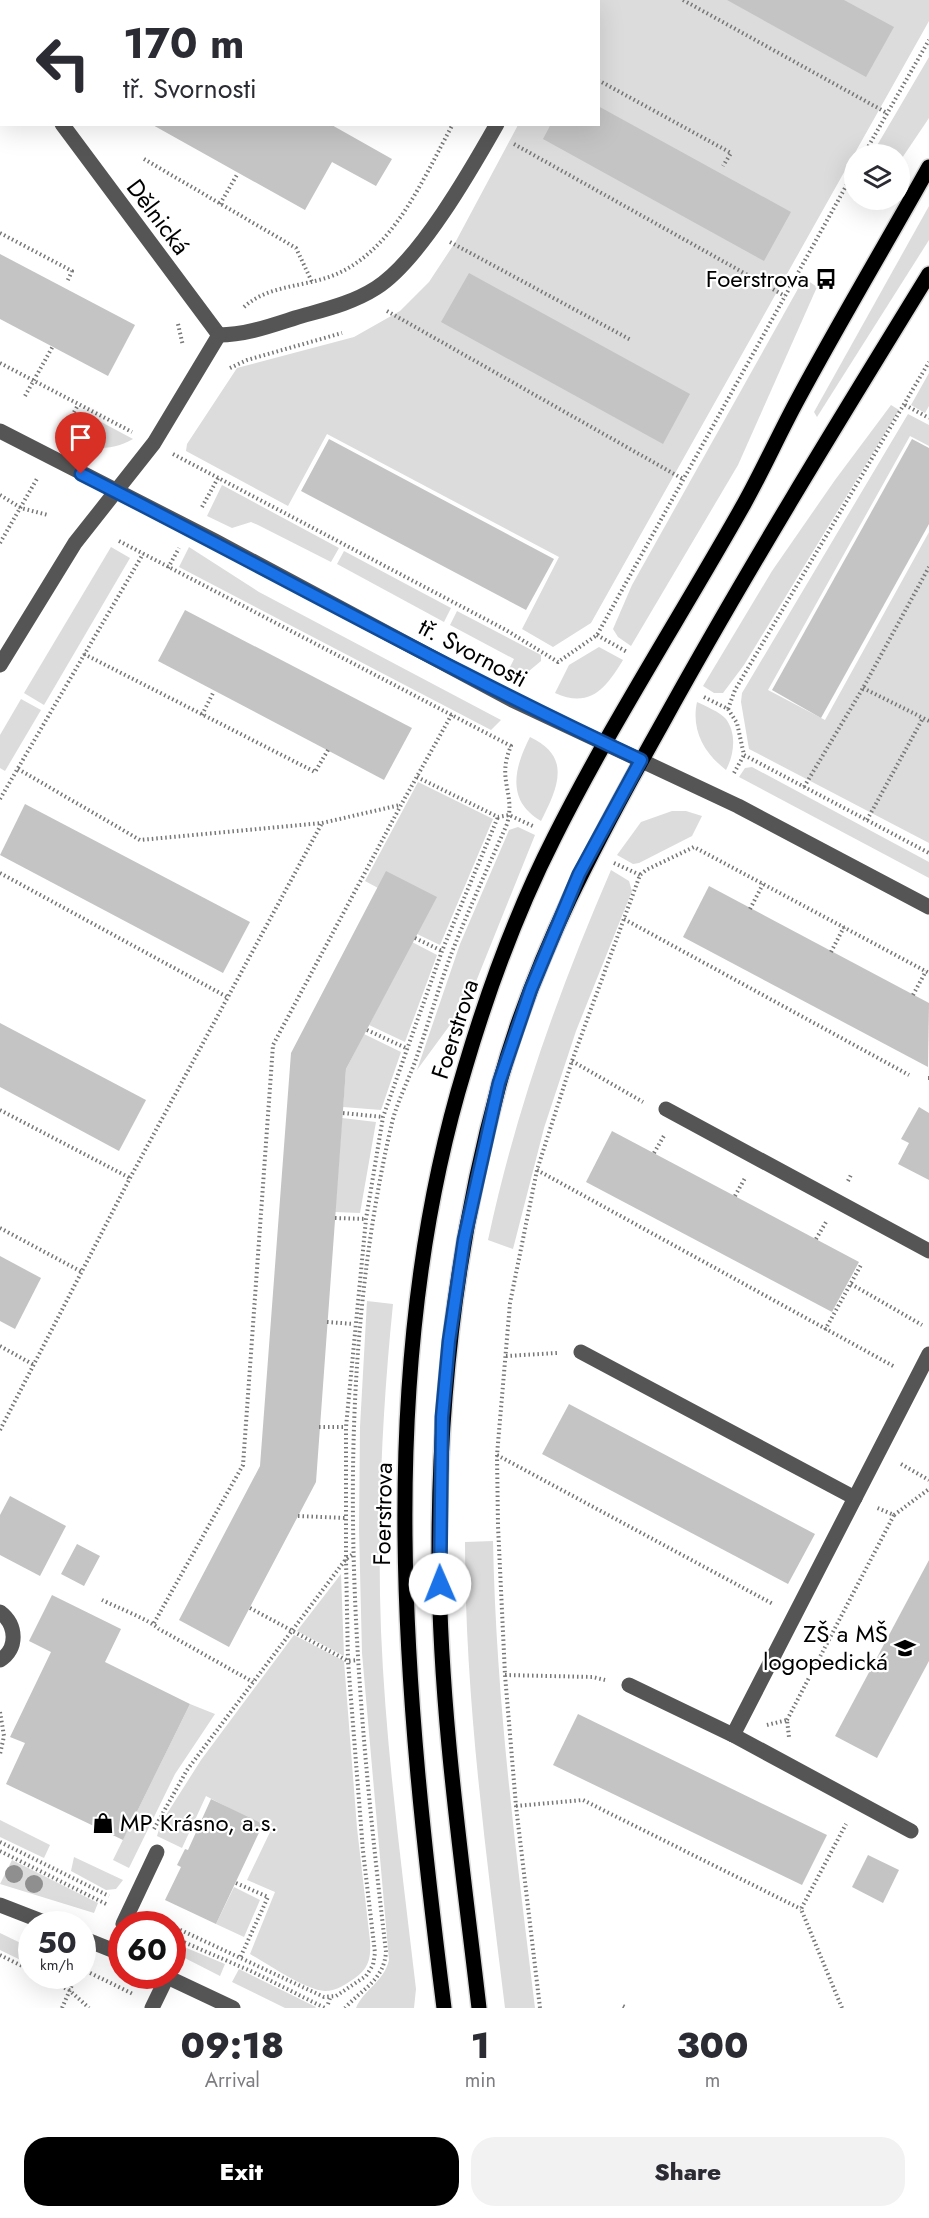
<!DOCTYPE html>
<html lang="en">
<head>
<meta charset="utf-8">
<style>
	body { margin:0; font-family:Jost,sans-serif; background:#f2f2f3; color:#2b2b33; height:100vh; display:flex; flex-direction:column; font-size:22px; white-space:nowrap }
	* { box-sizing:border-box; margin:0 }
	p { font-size:20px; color:#7c7c81 }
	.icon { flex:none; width:33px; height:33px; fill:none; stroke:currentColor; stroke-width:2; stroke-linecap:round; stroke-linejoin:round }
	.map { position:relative; height:2008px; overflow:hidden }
	.panel { display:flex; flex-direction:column; background:#fff; flex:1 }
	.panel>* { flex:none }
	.banner { position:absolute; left:0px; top:0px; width:600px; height:126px; box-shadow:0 6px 24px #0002; background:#fff; color:#2b2b33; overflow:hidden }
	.buttons { position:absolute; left:844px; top:144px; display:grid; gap:12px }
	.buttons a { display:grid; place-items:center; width:66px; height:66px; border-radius:50%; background:#fff; box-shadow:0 6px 24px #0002; font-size:30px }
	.speed { position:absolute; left:18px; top:1911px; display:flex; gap:12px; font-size:30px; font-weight:700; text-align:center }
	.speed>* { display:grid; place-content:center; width:78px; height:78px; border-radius:50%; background:#fff; box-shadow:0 6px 24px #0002; line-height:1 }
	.speed small { font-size:15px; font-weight:400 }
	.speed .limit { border:9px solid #d22; background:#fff; color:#111 }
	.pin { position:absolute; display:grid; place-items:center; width:51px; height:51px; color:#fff; margin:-62px -26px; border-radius:50% 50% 50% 0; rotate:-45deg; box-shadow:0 0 6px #0007 }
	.pin .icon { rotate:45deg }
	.me { position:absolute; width:66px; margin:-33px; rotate:359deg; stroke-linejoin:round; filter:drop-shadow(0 0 4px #0008) }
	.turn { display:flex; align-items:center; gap:21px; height:126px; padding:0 24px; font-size:27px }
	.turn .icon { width:78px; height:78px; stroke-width:2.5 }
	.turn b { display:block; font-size:42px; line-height:51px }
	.eta { display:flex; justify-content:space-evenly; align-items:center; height:102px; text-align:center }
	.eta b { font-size:36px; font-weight:800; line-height:42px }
	.action { display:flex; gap:12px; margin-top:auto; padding:12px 24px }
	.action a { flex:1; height:69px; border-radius:24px; background:#000; color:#fff; font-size:24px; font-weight:800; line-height:69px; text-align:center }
	.action a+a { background:#f2f2f3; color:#2b2b33 }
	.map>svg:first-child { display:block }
	.green { fill:#dcdcdc }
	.building { fill:#c4c4c4 }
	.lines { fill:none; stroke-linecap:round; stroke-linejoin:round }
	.major-casing { stroke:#dbdbdb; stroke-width:18 }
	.path { stroke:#777; stroke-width:4; stroke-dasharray:1.5 3; stroke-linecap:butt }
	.minor { stroke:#555; stroke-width:15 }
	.major { stroke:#000; stroke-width:15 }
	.tree { fill:#8f8f8f }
	.route-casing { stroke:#114b97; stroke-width:15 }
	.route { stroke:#1a73e8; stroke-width:10 }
	.labels { text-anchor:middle; stroke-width:4.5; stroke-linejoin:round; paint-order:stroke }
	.street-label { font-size:24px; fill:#000; stroke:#fff }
	.poi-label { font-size:24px; fill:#000; stroke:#fff; text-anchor:end }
</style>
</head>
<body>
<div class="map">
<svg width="929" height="2008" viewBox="0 0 929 2008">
	<rect width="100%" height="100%" fill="#fff"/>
	<g class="green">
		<polygon points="585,0 929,0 929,21 591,623 553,647 522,629 559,557 327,434 288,506 186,451 187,444 237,368 354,337 400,311 429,282 456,241 518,125 598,124 598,2"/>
		<polygon points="929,57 929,118 900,161 900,154 872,154"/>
		<polygon points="929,206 929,240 817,417 814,412"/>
		<polygon points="804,278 817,287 738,465 631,646 618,637 613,629 632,585"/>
		<polygon points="929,373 929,406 925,413 911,405"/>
		<polygon points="891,405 899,410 744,665 723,693 714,693 703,686 772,571 835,480"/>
		<polygon points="908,414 929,425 929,446 910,436 768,690 825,720 929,532 929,843 749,749 741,702 742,693"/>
		<path d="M88 415 133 439C113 451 87 450 64 444L80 418Z"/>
		<polygon points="222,485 339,548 331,562 258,525 251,522 232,528 207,516"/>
		<polygon points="111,547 130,558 44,705 24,693"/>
		<polygon points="189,547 259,592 501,720 491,730 179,567"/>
		<polygon points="344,551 451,608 444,622 337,564"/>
		<polygon points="457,611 541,655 541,661 523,676 509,669 514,659 450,625"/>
		<path d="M599 647 623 660C606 688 590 709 555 693L569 665Z"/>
		<polygon points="21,699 41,710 5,771 0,768 0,735"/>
		<path d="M697 702C705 706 720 712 726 719 737 734 734 755 726 770 704 753 691 730 697 702Z"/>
		<path d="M530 737C573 757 557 789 541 821 506 801 514 768 530 737Z"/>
		<polygon points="752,767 929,862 929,878 739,777 745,768"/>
		<polygon points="418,782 493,819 440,945 417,934 378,888 365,881"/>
		<polygon points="672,811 686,811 702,816 692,836 639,863 633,864 617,855 641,822"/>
		<polygon points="518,827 535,835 469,999 417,1070 460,944 507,835 509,830"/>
		<path d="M611 870 629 881 632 891 576 1031 544 1128 513 1249 488 1240C516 1109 558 993 611 870Z"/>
		<polygon points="412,942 437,955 405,1042 369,1025"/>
		<polygon points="364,1034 401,1052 381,1110 343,1107 346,1069"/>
		<polygon points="342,1118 376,1122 360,1213 335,1212"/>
		<path d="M367 1301 393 1304C382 1412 377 1522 381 1631 386 1750 402 1870 416 1989L414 2008H356C364 1989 384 1982 389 1960L362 1653 359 1529 360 1427Z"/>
		<path d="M493 1541C496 1698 516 1853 535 2008H505C486 1853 465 1698 465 1542Z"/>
		<polygon points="341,1574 344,1656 297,1631"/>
		<path d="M294 1635 344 1661 357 1828 370 1941C371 1958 369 1968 355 1978 346 1984 337 1991 325 1991 305 1990 268 1964 250 1954L275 1892 247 1880 271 1830 206 1796 182 1848 157 1836 161 1823 201 1760Z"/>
		<polygon points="190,1704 215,1714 175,1774 129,1868 113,1860"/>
		<polygon points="0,1820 50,1845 44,1858 0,1837"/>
		<polygon points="74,1857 123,1880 116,1889 106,1890 71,1871"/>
		<polygon points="12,1860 98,1903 94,1913 0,1884"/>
		<polygon points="234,1887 260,1900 244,1937 216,1924"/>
		<polygon points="0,1933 31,1948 31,1965 0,1950"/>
		<polygon points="172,1942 225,1964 220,1976 173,1952"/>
		<polygon points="239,1969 316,2007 315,2008 285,2008 232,1982"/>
	</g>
	<g class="building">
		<polygon points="727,0 844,0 894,27 866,77"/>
		<polygon points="598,106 791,212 764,261 543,139 551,124 598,124"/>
		<polygon points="151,124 330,124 392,159 376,186 332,162 305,210"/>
		<polygon points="0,254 135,325 108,376 0,319"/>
		<polygon points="469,273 690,394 663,444 441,322"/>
		<polygon points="329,439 554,559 526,610 301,491"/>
		<polygon points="912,439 929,448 929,524 821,718 772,690"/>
		<polygon points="185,610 412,728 384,780 158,661"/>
		<polygon points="25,804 250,922 223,973 0,855"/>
		<polygon points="386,871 437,897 346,1069 316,1482 229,1647 179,1620 260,1466 291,1053"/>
		<polygon points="709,886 929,1003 928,1067 683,937"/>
		<polygon points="0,1023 146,1100 119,1151 0,1087"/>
		<polygon points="919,1107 929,1113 929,1180 898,1164 909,1143 901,1139"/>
		<polygon points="612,1131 859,1262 832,1312 586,1182"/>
		<polygon points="0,1256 41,1278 15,1329 0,1321"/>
		<polygon points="569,1404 815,1534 788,1584 542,1454"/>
		<polygon points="10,1496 66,1526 40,1576 0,1555 0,1515"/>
		<polygon points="77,1544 100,1556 84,1586 61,1574"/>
		<polygon points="929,1560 929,1661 877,1758 835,1736"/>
		<polygon points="52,1595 121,1629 105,1662 190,1704 123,1840 6,1784 25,1743 10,1737 51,1652 29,1641"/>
		<polygon points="578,1714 827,1835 802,1885 553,1765"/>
		<polygon points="211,1799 263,1824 216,1924 165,1900 181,1867 177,1865 185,1849 188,1850"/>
		<polygon points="868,1855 899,1870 883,1903 852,1887"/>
	</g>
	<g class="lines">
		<defs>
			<g id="major">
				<path d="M444 2008C405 1697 372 1373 465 1068 488 990 517 911 554 838 611 724 681 616 744 504 763 470 779 434 798 399 840 321 886 244 929 167"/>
				<path d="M479 2008C462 1861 440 1712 439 1564 438 1402 456 1242 499 1085 534 956 598 838 663 722 747 570 838 422 929 274"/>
			</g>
		</defs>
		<use href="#major" class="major-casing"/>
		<g class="path">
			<polyline points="683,0 887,113"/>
			<polyline points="521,2 522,0"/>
			<polyline points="0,73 2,75"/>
			<polyline points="598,80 731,153 723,166"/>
			<polyline points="514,144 785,296"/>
			<polyline points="864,154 929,40"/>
			<polyline points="144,159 296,248 312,282"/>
			<polyline points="220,204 238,173"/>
			<polyline points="0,233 72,271 67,282"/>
			<polyline points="450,242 631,340"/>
			<path d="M244 307C267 286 300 287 329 277 393 254 422 180 453 124"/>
			<polyline points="387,311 683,479"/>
			<polyline points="178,324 183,346"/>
			<polyline points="0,363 132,432"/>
			<polyline points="230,368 247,360 342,333"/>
			<polyline points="25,396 53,346"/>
			<polyline points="905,405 929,418"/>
			<polyline points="61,436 78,405"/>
			<polyline points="173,454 506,630 558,662 597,635 855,170"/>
			<polyline points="0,495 21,508 48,515"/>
			<polyline points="202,507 218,478"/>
			<path d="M119 541 511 746C496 781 516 792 507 824 488 867 469 909 452 952 439 986 429 1022 417 1056 409 1080 396 1103 391 1127 329 1397 354 1680 386 1952 384 1980 362 1989 345 2008"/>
			<polyline points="0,543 38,477"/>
			<polyline points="168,568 179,548"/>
			<polyline points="597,635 627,652"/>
			<polyline points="84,654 315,772 328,750"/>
			<polyline points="863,688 923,718"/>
			<polyline points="704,697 728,709 735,690 929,362"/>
			<polyline points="728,709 737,723 744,755 929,853"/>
			<polyline points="202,715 214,691"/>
			<polyline points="18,769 140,840 322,823 400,805"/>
			<polyline points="734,773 744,755"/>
			<polyline points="417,777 498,817 509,815 533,826"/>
			<polyline points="804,787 863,688 929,567"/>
			<polyline points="0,799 143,554"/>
			<polyline points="867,820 923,718 929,721"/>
			<polyline points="614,863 640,875"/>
			<polyline points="0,873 229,998"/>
			<polyline points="750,909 763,884"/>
			<polyline points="624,919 909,1075"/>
			<polyline points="415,938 442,951"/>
			<polyline points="831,952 844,927"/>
			<polyline points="913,995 926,971"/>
			<polyline points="367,1030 408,1049"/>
			<polyline points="572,1061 643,1102"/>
			<polyline points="928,1078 929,1078"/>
			<polyline points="0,1110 130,1178"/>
			<polyline points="343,1113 383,1117"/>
			<polyline points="654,1153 665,1134"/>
			<polyline points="537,1170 895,1367"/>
			<polyline points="848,1181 852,1173"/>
			<polyline points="735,1196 745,1178"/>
			<polyline points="335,1218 366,1219"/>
			<polyline points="0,1228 82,1272"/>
			<polyline points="816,1239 826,1222"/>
			<polyline points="851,1284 922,1325"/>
			<polyline points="327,1322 354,1324"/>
			<polyline points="825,1330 861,1265"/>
			<polyline points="0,1346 34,1365"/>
			<polyline points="506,1356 557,1353"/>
			<polyline points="319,1427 346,1427"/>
			<polyline points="0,1430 130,1178 322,823"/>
			<polyline points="497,1455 773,1604"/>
			<polyline points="901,1464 929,1480"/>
			<polyline points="894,1515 929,1489"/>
			<polyline points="298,1516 346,1518"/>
			<path d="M102 1600C114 1606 152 1621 159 1629L253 1682"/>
			<polyline points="250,1608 348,1661 358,1660"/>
			<polyline points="154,1623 243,1465 273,1045 401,805 452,714"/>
			<polyline points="505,1675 593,1677 605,1680"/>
			<polyline points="0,1712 4,1736 0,1754"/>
			<polyline points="787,1720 894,1515 875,1507"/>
			<polyline points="767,1725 787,1720 789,1737"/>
			<polyline points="516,1806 583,1800 801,1909"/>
			<polyline points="154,1829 187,1770 346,1559 353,1554"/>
			<polyline points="0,1842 109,1896"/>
			<polyline points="0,1851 106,1904"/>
			<polyline points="236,1883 268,1897 240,1958"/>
			<polyline points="152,1916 170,1924"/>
			<polyline points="172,1926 324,1997 336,1996 366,1976 373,1965 375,1953 363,1851 348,1661 346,1559 346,1427 366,1219 383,1117 442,951 498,817"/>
			<polyline points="172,1937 253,1972 325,2008"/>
			<polyline points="0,1955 32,1971"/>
			<polyline points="82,1969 133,1994"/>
			<polyline points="40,1976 69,1990 89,2008"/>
			<polyline points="328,2004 330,1998"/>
			<polyline points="623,2006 627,2008"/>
			<polyline points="62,2008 76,1976"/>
			<polyline points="540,2008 516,1806 505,1675 498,1526 497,1455 510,1303 537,1170 572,1061 640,875 646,870 694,847 929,973"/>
			<polyline points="842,2008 801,1909 846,1824"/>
		</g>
		<g class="minor">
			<polyline points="564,2 565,0"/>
			<polyline points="0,41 2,43"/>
			<polyline points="62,124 219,335"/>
			<path d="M219 335C245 335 270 326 295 318 322 310 351 304 376 288 419 261 471 170 497 124"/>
			<polyline points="0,431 215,541 512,700 738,806 929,907"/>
			<polyline points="0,665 75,543 154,443 219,335"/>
			<polyline points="666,1109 929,1251"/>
			<polyline points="581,1352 855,1498"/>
			<path d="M0 1612C17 1625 18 1649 0 1660"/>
			<polyline points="629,1685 733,1735"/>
			<polyline points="911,1831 733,1735 929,1354"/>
			<polyline points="0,1905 49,1924"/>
			<polyline points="123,1924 157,1852"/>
			<polyline points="82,1938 122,1954"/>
			<polyline points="165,1976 233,2008"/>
			<polyline points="152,2008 167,1977"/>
		</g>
		<use href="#major" class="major"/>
	</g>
	<g class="tree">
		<circle cx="14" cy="1874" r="9"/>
		<circle cx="34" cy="1884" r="9"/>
	</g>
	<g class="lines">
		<defs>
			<path id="route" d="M81 474C269 569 451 672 641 760L579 874 531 989 499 1083 464 1240 449 1341 442 1417 440 1584"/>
		</defs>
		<use href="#route" class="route-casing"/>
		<use href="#route" class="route"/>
	</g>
	<defs>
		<symbol id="bus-bare" viewBox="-9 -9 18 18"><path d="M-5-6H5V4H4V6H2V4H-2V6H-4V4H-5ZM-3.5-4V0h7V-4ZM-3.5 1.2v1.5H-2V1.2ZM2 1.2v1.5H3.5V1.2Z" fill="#000" stroke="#fff" stroke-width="2.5" paint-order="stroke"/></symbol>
		<symbol id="school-bare" viewBox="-9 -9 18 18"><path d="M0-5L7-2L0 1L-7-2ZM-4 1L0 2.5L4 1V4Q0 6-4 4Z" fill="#000" stroke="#fff" stroke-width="2.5" paint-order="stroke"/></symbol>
		<symbol id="shop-bare" viewBox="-9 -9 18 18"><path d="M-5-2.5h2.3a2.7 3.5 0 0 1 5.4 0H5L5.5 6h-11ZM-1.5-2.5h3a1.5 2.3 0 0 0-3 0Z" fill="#000" stroke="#fff" stroke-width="2.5" paint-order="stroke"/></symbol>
	</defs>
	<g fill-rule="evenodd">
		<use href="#bus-bare" x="811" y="264" width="30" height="30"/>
		<use href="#school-bare" x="890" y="1633" width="30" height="30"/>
		<use href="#shop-bare" x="88" y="1808" width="30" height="30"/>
	</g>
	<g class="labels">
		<g class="street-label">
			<text transform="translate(158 217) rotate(53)" y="8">Dělnická</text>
			<text transform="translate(473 653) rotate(28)" y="8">tř. Svornosti</text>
			<text transform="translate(455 1029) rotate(-72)" y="8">Foerstrova</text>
			<text transform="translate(383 1514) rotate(-89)" y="8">Foerstrova</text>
		</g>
		<g class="poi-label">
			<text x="809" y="287">Foerstrova</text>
			<text x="888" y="1642">ZŠ a MŠ<tspan x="888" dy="28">logopedická</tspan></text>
			<text x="120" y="1831" text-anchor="start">MP Krásno, a.s.</text>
		</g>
	</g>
</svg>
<div class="buttons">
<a><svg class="icon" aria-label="layers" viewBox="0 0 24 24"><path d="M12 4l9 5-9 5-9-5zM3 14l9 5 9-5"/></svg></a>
</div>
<div class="speed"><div>50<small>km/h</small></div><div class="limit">60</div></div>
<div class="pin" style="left:81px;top:474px;background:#d93025"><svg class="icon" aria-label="arrive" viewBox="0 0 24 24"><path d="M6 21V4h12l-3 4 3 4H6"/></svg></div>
<svg class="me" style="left:440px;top:1584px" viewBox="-20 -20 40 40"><circle r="19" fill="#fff"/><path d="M0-13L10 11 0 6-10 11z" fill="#1a73e8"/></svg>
<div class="banner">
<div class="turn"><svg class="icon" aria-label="left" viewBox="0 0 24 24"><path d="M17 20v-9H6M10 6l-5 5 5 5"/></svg><div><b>170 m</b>tř. Svornosti</div></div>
</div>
</div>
<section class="panel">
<div class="eta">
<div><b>09:18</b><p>Arrival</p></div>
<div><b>1</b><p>min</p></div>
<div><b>300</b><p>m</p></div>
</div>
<div class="action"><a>Exit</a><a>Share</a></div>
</section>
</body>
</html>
